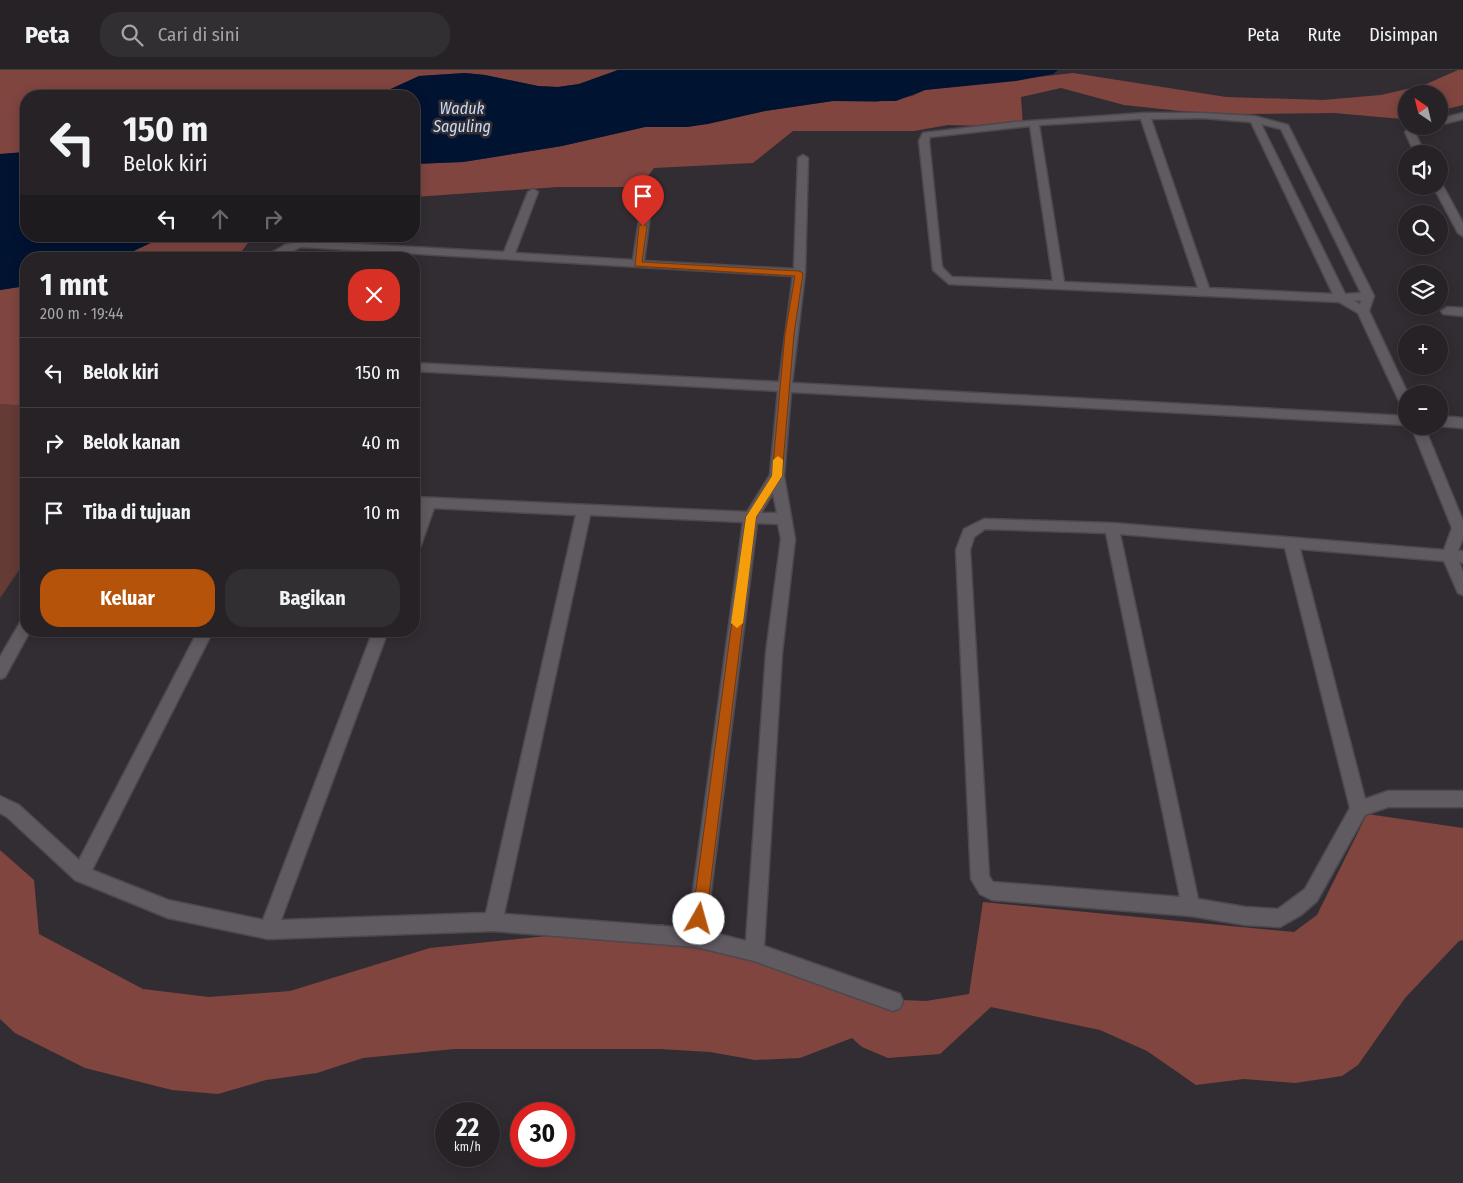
<!DOCTYPE html>
<html lang="id">
<head>
<meta charset="utf-8">
<style>
	body { margin:0; font-family:"Fira Sans Condensed",sans-serif; background:#322f32; color:#f1f3f6; height:100vh; display:flex; flex-direction:column; font-size:19px; white-space:nowrap }
	* { box-sizing:border-box; margin:0 }
	p { font-size:16px; color:#a4a4a7 }
	.icon { flex:none; width:28px; height:28px; fill:none; stroke:currentColor; stroke-width:2; stroke-linecap:round; stroke-linejoin:round }
	.map { position:relative; flex:1; overflow:hidden }
	.panel { position:absolute; left:20px; top:182px; width:400px; height:385px; display:flex; flex-direction:column; background:#262226; border-radius:20px; box-shadow:0 2px 12px #0003,0 0 0 1px #423f43 }
	.panel>* { flex:none }
	.top-card { position:absolute; left:20px; top:20px; width:400px; height:152px; border-radius:20px; box-shadow:0 2px 12px #0003,0 0 0 1px #423f43; background:#262226; color:#f1f3f6; overflow:hidden }
	.needle { width:32px; rotate:325deg }
	.fabs { position:absolute; left:1398px; top:15px; display:grid; gap:10px }
	.fabs a { display:grid; place-items:center; width:50px; height:50px; border-radius:50%; background:#262226; box-shadow:0 2px 12px #0003,0 0 0 1px #423f43; font-size:25px }
	.speed { position:absolute; left:435px; top:1032px; display:flex; gap:10px; font-size:25px; font-weight:700; text-align:center }
	.speed>* { display:grid; place-content:center; width:65px; height:65px; border-radius:50%; background:#262226; box-shadow:0 2px 12px #0003,0 0 0 1px #423f43; line-height:1 }
	.speed small { font-size:12px; font-weight:400 }
	.speed .limit { border:8px solid #d22; background:#fff; color:#111 }
	.pin { position:absolute; display:grid; place-items:center; width:42px; height:42px; color:#fff; margin:-51px -21px; border-radius:50% 50% 50% 0; rotate:-45deg; box-shadow:0 0 5px #0007 }
	.pin .icon { rotate:45deg }
	.me { position:absolute; width:55px; margin:-28px; rotate:7deg; stroke-linejoin:round; filter:drop-shadow(0 0 4px #0008) }
	.turn { display:flex; align-items:center; gap:18px; height:105px; padding:0 20px; font-size:22px }
	.turn .icon { width:65px; height:65px; stroke-width:2.5 }
	.turn b { display:block; font-size:35px; line-height:42px }
	.lanes { display:flex; align-items:center; height:48px; padding:0 20px; background:#0003; justify-content:center; gap:25px; direction:ltr }
	.lanes .off { opacity:.35 }
	.round { display:grid; place-items:center; flex:none; width:52px; height:52px; border-radius:20px; background:#322f32 }
	.head { display:flex; align-items:center; justify-content:space-between; height:85px; padding:0 20px }
	h1 { font-size:30px; font-weight:700; line-height:38px }
	.action { display:flex; gap:10px; margin-top:auto; padding:10px 20px }
	.action a { flex:1; height:58px; border-radius:20px; background:#b45309; color:#fff; font-size:20px; font-weight:700; line-height:58px; text-align:center }
	.action a+a { background:#322f32; color:#f1f3f6 }
	ul { padding:0; list-style:none }
	li { display:flex; align-items:center; gap:15px; height:70px; padding:0 20px; border-top:1px solid #423f43 }
	li div { flex:1 }
	li b { display:block; font-size:19px }
	li em { font-style:normal }
	header { display:flex; align-items:center; gap:30px; box-sizing:border-box; height:70px; padding:0 25px; background:#262226; border-bottom:1px solid #423f43 }
	header strong { font-size:24px }
	nav { display:flex; gap:28px; margin-inline-start:auto; font-size:18px }
	.search { width:350px; height:45px; background:#322f32; display:flex; align-items:center; gap:12px; box-sizing:border-box; padding:0 18px; border-radius:20px; color:#a4a4a7; font-size:19px }
	.map>svg:first-child { display:block }
	.green { fill:#663a35 }
	.forest { fill:#814540 }
	.water { fill:#001331 }
	.lines { fill:none; stroke-linecap:round; stroke-linejoin:round }
	.minor-casing { stroke:#4d484e; stroke-width:3 }
	.minor { fill:#605a61; fill-rule:evenodd }
	.route { fill:#b45309; stroke:#753606 }
	.slow { fill:#f59e0b }
	.labels { text-anchor:middle; stroke-width:5; stroke-linejoin:round; paint-order:stroke }
	.far-water-label { font-size:16px; font-style:italic; fill:#c8ddfa; stroke:#322d33 }
</style>
</head>
<body>
<header>
<strong>Peta</strong>
<div class="search"><svg class="icon" aria-label="search" viewBox="0 0 24 24"><circle cx="10" cy="10" r="6"/><path d="M15 15l6 6"/></svg>Cari di sini</div>
<nav><a>Peta</a><a>Rute</a><a>Disimpan</a></nav>
</header>
<div class="map">
<svg width="1463" height="1113" viewBox="0 0 1463 1113">
	<rect width="100%" height="100%" fill="#322d33"/>
	<polygon class="green" points="0,334 26,336 26,490 0,528"/>
	<g class="forest">
		<polygon points="0,0 618,0 579,14 558,17 538,16 485,5 465,3 419,6 382,23 361,26 26,26 26,82 0,84"/>
		<polygon points="1458,0 1463,0 1463,35 1439,41 1439,24 1406,24 1406,48 1402,49 1334,43 1239,44 1180,41 1124,35 1061,18 1021,27 1023,57 948,55 914,61 793,61 753,93 654,98 640,117 558,117 414,127 414,94 463,92 562,76 645,57 687,57 765,41 833,31 876,32 912,26 925,20 1073,3 1226,27 1323,30 1381,25 1424,15"/>
		<polygon points="165,166 253,166 236,189 117,189"/>
		<polygon points="26,216 26,336 0,334 0,220"/>
		<polygon points="1367,744 1463,758 1463,870 1459,871 1405,928 1358,995 1342,1006 1295,1013 1244,1009 1196,1015 1147,981 1100,960 991,937 940,984 888,988 862,977 852,968 800,988 755,990 710,982 660,979 454,979 363,988 317,1003 266,1010 218,1024 172,1020 85,998 15,963 0,949 0,780 34,810 39,864 143,919 209,927 290,921 430,878 662,854 751,882 853,928 926,931 969,924 983,832 1294,862 1317,845"/>
	</g>
	<g class="water">
		<polygon points="618,0 1058,0 1053,4 1016,11 925,20 896,31 833,31 765,41 708,54 687,57 645,57 562,76 463,92 414,94 414,26 307,26 361,26 382,23 419,6 465,3 485,5 538,16 558,17 579,14"/>
		<polygon points="26,82 26,166 165,166 117,189 26,189 26,216 0,220 0,84"/>
	</g>
	<g class="lines">
		<defs>
			<g id="minor">
				<path d="M1145 43H1203L1254 46 1288 55 1374 226 1369 241 1408 324 1406 337 1400 333 1358 243 1339 232 949 214 933 200 919 71 923 63 1015 52ZM1203 48 1251 52 1333 224 1209 218 1151 49ZM1141 49 1198 218 1064 212 1039 55ZM1261 54 1281 59 1361 223 1345 224ZM1030 56 1053 211 952 207 942 197 929 71 930 67ZM1361 230 1360 234 1354 231Z"/>
				<polygon points="1463,43 1463,49 1439,55 1439,49"/>
				<polygon points="1414,56 1427,56 1415,63 1425,84 1415,84 1405,62"/>
				<path d="M803 85 808 88 805 203 792 313 1406 346V355L791 322 784 406 795 469 782 583 764 876 900 924 903 931 900 938 893 941 754 891 696 877 493 861 268 869 168 848 75 810 7 747 0 743V726L19 735 79 790 198 561H213L92 800 168 830 263 850 373 561H388L281 850 486 843 576 445 434 438 421 475 419 479 414 481V457L421 438 414 437V427L747 442 770 405 778 321 414 301V293L779 312 793 206 301 177 275 189H261L285 175 301 171 504 182 528 122 533 119 538 122 515 183 633 190 641 137 646 134 651 137 644 191 794 199 798 88ZM773 423 777 443H761ZM590 445 743 452 688 858 504 844ZM757 453 778 454 781 469 766 583 746 871 706 861Z"/>
				<polygon points="1439,113 1443,116 1463,153 1463,166 1458,163 1433,116 1439,116"/>
				<polygon points="1447,237 1463,238 1463,246 1443,244 1441,241"/>
				<polygon points="1439,346 1463,348 1463,358 1439,356"/>
				<path d="M1411 356H1424L1463 451V468L1458 481H1463V493L1459 492 1463 502V525L1458 523 1444 491 1300 479 1365 729 1388 721H1463V737H1388L1365 745 1317 831 1301 845 1280 857 1245 855 1191 846 992 830 980 824 971 809 956 480 964 459 984 449 1112 453 1444 480 1452 458ZM985 459 1106 463 1180 827 993 812 989 806 970 480 974 467ZM1120 464 1285 478 1350 738 1305 819 1278 839 1245 837 1198 829Z"/>
				<polygon points="26,549 26,561 30,561 5,607 0,609 0,587 21,551"/>
			</g>
		</defs>
		<use href="#minor" class="minor-casing"/>
		<use href="#minor" class="minor"/>
	</g>
	<polygon class="route" points="643,154 647,156 642,192 799,201 803,203 794,264 782,406 756,447 706,849 703,854 699,856 694,854 692,849 746,447 772,406 785,264 795,206 635,196 639,156"/>
	<polygon class="slow" points="778,386 783,390 782,406 756,447 743,553 737,558 731,553 746,447 772,406 773,390"/>
	<g class="labels">
		<g class="far-water-label">
			<text x="462" y="44">Waduk<tspan x="462" dy="18">Saguling</tspan></text>
		</g>
	</g>
</svg>
<div class="fabs">
<a><svg class="needle" viewBox="-14 -14 28 28"><path d="M0-13l5 13h-10z" fill="#e53935"/><path d="M0 13l5-13h-10z" fill="#a4a4a7"/></svg></a>
<a><svg class="icon" aria-label="sound" viewBox="0 0 24 24"><path d="M4 9h4l5-4v14l-5-4H4zM17 9q2 3 0 6"/></svg></a>
<a><svg class="icon" aria-label="search" viewBox="0 0 24 24"><circle cx="10" cy="10" r="6"/><path d="M15 15l6 6"/></svg></a>
<a><svg class="icon" aria-label="layers" viewBox="0 0 24 24"><path d="M12 4l9 5-9 5-9-5zM3 14l9 5 9-5"/></svg></a>
<a>+</a>
<a>−</a>
</div>
<div class="speed"><div>22<small>km/h</small></div><div class="limit">30</div></div>
<div class="pin" style="left:643px;top:156px;background:#d93025"><svg class="icon" aria-label="arrive" viewBox="0 0 24 24"><path d="M6 21V4h12l-3 4 3 4H6"/></svg></div>
<svg class="me" style="left:699px;top:849px" viewBox="-20 -20 40 40"><circle r="19" fill="#fff"/><path d="M0-13L10 11 0 6-10 11z" fill="#b45309"/></svg>
<div class="top-card">
<div class="turn"><svg class="icon" aria-label="left" viewBox="0 0 24 24"><path d="M17 20v-9H6M10 6l-5 5 5 5"/></svg><div><b>150 m</b>Belok kiri</div></div>
<div class="lanes"><svg class="icon" aria-label="left" viewBox="0 0 24 24"><path d="M17 20v-9H6M10 6l-5 5 5 5"/></svg><svg class="icon off" aria-label="ahead" viewBox="0 0 24 24"><path d="M12 20V5M6 11l6-6 6 6"/></svg><svg class="icon off" aria-label="right" viewBox="0 0 24 24"><path d="M7 20v-9h11M14 6l5 5-5 5"/></svg></div>
</div>
<section class="panel">
<div class="head"><div><h1>1 mnt</h1><p>200 m · 19:44</p></div><a class="round" style="background:#d93025;color:#fff"><svg class="icon" aria-label="close" viewBox="0 0 24 24"><path d="M6 6l12 12M18 6L6 18"/></svg></a></div>
<ul>
<li><svg class="icon" aria-label="left" viewBox="0 0 24 24"><path d="M17 20v-9H6M10 6l-5 5 5 5"/></svg><div><b>Belok kiri</b></div><em>150 m</em></li>
<li><svg class="icon" aria-label="right" viewBox="0 0 24 24"><path d="M7 20v-9h11M14 6l5 5-5 5"/></svg><div><b>Belok kanan</b></div><em>40 m</em></li>
<li><svg class="icon" aria-label="arrive" viewBox="0 0 24 24"><path d="M6 21V4h12l-3 4 3 4H6"/></svg><div><b>Tiba di tujuan</b></div><em>10 m</em></li>
</ul>
<div class="action"><a>Keluar</a><a>Bagikan</a></div>
</section>
</div>
</body>
</html>
